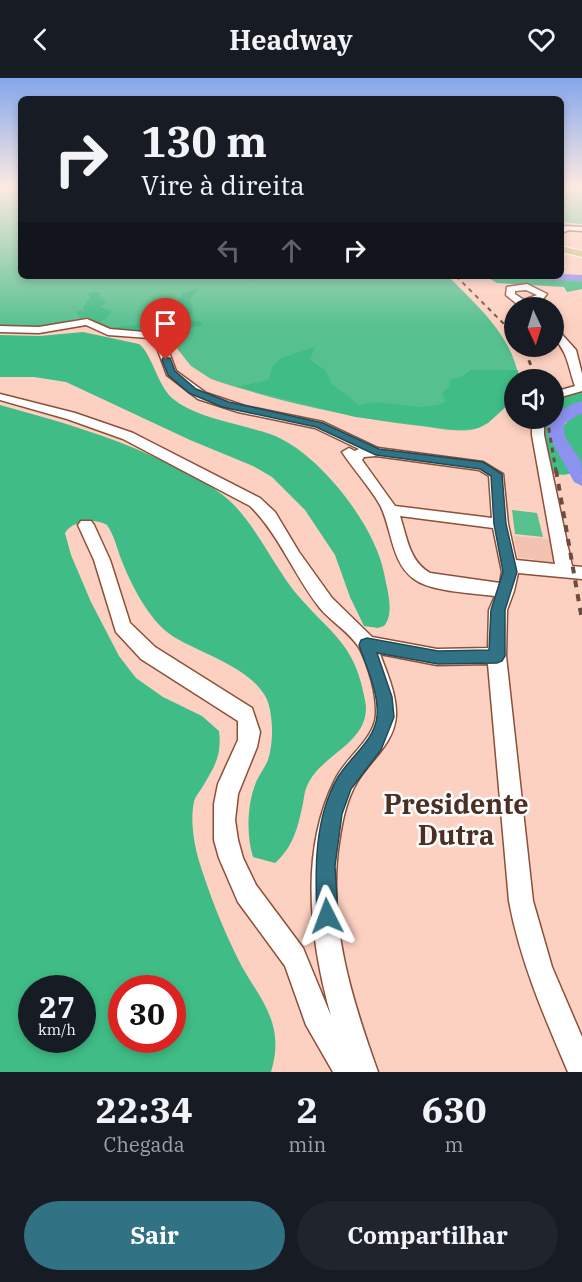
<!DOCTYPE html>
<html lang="pt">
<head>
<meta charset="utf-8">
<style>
	body { margin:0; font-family:"IBM Plex Serif",serif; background:#20242c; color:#f1f3f6; height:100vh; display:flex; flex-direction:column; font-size:22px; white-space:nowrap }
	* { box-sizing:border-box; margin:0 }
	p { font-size:20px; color:#9ea1a6 }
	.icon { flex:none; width:33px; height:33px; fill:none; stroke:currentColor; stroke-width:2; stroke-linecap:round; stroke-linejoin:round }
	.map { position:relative; height:994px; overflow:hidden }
	.details { display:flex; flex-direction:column; background:#171b24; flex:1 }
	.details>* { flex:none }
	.hud { position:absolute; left:18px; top:18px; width:546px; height:183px; border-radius:9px; box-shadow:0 3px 9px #0003; background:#171b24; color:#f1f3f6; overflow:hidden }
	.needle { width:39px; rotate:176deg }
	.fabs { position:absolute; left:504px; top:219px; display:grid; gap:12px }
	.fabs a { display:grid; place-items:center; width:60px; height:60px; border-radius:50%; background:#171b24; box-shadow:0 3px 9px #0003; font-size:30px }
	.speed { position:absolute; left:18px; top:897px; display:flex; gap:12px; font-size:30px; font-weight:700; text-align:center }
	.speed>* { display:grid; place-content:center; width:78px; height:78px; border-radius:50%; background:#171b24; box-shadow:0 3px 9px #0003; line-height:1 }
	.speed small { font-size:15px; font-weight:400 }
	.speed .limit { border:9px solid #d22; background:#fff; color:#111 }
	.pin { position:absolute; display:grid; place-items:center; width:51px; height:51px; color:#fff; margin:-62px -26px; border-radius:50% 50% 50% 0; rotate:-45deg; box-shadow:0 0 6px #0007 }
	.pin .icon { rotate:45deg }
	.me { position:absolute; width:66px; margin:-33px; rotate:357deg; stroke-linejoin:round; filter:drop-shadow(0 0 4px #0008) }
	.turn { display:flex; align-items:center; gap:21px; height:126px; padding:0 24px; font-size:27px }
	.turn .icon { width:78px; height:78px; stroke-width:2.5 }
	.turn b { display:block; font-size:42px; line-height:51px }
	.lanes { display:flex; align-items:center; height:57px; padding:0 24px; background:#0003; justify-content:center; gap:30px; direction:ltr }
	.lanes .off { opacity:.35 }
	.eta { display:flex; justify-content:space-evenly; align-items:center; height:102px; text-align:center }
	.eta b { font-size:36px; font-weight:800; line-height:42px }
	.primary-button { display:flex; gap:12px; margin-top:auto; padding:12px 24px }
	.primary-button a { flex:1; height:69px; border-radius:36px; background:#317285; color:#fff; font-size:24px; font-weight:800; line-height:69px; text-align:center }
	.primary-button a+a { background:#20242c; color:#f1f3f6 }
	header { display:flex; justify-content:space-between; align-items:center; height:78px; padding:0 24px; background:#171b24; font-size:27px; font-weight:800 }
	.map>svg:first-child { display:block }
	.built { fill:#f2c3b1 }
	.green { fill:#56c18f }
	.forest { fill:#40bc86; fill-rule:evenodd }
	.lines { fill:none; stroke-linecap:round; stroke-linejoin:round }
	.river { fill:#8d91ef; fill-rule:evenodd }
	.minor-casing { stroke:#8d4f38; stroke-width:3 }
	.major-casing { stroke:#fff; stroke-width:2 }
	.minor { fill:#fff; fill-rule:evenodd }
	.major { fill:#cec47f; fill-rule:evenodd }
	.rail-far2 { stroke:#6b4c41; stroke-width:2; stroke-dasharray:4.5 4.5; stroke-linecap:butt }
	.rail-far1 { stroke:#6b4c41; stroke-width:3; stroke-dasharray:5 5; stroke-linecap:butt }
	.rail { stroke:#6b4c41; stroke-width:4; stroke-dasharray:7 7; stroke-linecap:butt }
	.route { fill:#317285; stroke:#204a56; stroke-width:1.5 }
	.labels { text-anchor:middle; stroke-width:5; stroke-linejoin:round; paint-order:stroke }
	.near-district-label { font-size:27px; font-weight:bold; fill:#4b2f25; stroke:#fdfdfd }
</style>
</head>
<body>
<header><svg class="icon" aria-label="back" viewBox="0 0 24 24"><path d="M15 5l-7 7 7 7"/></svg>Headway<svg class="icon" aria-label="heart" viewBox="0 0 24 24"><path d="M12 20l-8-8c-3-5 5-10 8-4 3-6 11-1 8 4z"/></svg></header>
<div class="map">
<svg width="582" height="994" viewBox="0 0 582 994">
	<rect width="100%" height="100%" fill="#fdd1c1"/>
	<polygon class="built" points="514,458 550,461 554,485 518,479"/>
	<g class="green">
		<path d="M0 108H21V198H448C478 229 512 257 519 301L514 302V321C502 331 490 347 475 351 458 355 437 350 420 348 352 340 276 323 211 301L191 288 168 259 154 253 110 251 86 239 45 249H0Z"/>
		<polygon points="561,108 582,108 582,146 561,144"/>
		<polygon points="512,432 537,435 543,459 515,456"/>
	</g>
	<g class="forest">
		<polygon points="485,198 582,200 582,211 567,214 564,209 497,205"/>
		<polygon points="200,210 190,221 193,230 189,242 202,244 202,247 183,251 179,257 170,262 154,253 108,250 138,247 148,243 163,244 183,215"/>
		<polygon points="95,214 100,215 99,218 106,224 100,229 111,233 107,240 98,245 88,239 80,241 76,233 84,233 83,230 90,220 88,216"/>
		<path d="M83 254 139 266C152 276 157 306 172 320 195 340 241 346 270 356 317 372 375 447 384 495 387 511 395 535 384 548L378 550 364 548 350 519 335 477 305 432 272 399 253 388 190 362 66 304 34 299H0V257L40 258Z"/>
		<polygon points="315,269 310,282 325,292 332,306 359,327 376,324 419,329 437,327 446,324 442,315 449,309 450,302 461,299 471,292 518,292 519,301 514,302 514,321 488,345 478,350 458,352 355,339 237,309 268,302 273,288 281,280"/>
		<path d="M582 313V325L562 335 553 344 558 372 572 392V395C564 398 557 397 549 394L539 341 554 340V320Z"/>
		<path d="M0 327C62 344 122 361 179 391 199 401 220 412 235 428 261 456 276 493 301 521 329 553 354 567 363 613 364 618 366 625 366 631 365 667 320 677 307 708 304 714 304 723 302 730 297 753 292 770 275 785L253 779C246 757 247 724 257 702 260 696 265 689 268 682 273 666 273 648 270 632 264 592 199 576 171 557 148 541 131 506 121 481 117 470 114 457 107 447 95 440 73 442 65 455L71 477 91 524 119 578 136 600 163 619 202 638 219 653C222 677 215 688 203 708 200 713 195 719 194 724 190 742 194 766 199 783 209 815 221 846 236 877 256 919 287 941 271 994H0ZM32 910H82V962H32ZM122 910H172V962H122Z"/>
		<path d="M582 332V397C566 369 546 353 582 332Z"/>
	</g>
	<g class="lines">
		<g class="river">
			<polygon points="561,196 582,197 582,203 530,201 524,198 561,198"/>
			<path d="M582 323V335L565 345C560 361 575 370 581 384 582 390 582 401 582 408L574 404 547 354C548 338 567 327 582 323Z"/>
		</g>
		<defs>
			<g id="minor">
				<polygon points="565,148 582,149 582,153 569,152 561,155 561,150"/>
				<path d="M527 206 547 216 542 222 530 226 533 230H522L506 217 507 209ZM526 212 537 217 524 222 515 216V213Z"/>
				<path d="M87 241 110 251 156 255 166 266 176 293 206 315 245 328 323 344 378 370 483 384 503 396 508 446 516 482 555 486 532 357V340H544V357L572 488 582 489V501L518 495 514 513 507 532 506 578 533 823 552 889 582 959V994H568C544 938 520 883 509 823L488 586 437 587 380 576C387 595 397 617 396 638 394 666 370 682 357 704 346 723 342 744 339 765 327 843 352 922 378 994H333L306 947 285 888 238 824 219 780 214 762V726L218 706 238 662V643L141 581 116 554 94 482 78 447 81 443H91L94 447 110 482 130 545 155 569 252 630 260 654 257 669 238 716 235 742 238 762 243 780 256 807 303 870 331 938C310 863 299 774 335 702 345 680 374 662 376 637 377 617 369 589 360 571 351 555 330 543 319 529 294 497 278 455 250 428L123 361 67 341 0 322V316L75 335 133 355 260 420 275 434 299 474 332 520 372 559 437 571 488 570 489 532 495 518C473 515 431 514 414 501 391 485 392 450 380 427 369 408 354 392 342 374L349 370 355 373 359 371 315 350 238 334 198 321 167 297 156 267 149 260 108 257 86 247 39 255 0 254V248L39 249ZM376 378 479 392 489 398 492 440 395 428 362 382 364 379ZM400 438 493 450 502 494 500 505 430 495C409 483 407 459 400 438Z"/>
				<path d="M554 251 558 252 576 272 582 296V313L554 321V314L575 308C568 288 568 275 554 260Z"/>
			</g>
			<polygon id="major" points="561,168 582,173 582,179 561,174"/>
		</defs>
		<use href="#minor" class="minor-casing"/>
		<use href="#major" class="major-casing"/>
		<use href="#minor" class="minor"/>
		<use href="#major" class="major"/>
		<g class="rail-far2">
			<polyline points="456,198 514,256"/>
			<polyline points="523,268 526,274"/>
		</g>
		<g class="rail-far1">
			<polyline points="525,273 537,302"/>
			<polyline points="547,340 556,393"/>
		</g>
		<polyline class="rail" points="556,392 582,542"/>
	</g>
	<linearGradient id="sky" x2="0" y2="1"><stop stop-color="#83a6eb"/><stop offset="0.44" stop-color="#feeae3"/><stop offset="1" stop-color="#feeae3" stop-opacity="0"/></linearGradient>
	<rect width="582" height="248" fill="url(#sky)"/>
	<path class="route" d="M163 280H170L175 293 196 311 229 324 323 345 379 371 483 384 502 396 506 446 517 494 505 532V578L502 583 497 585 438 586 377 575 392 619 394 639 381 672 351 711 342 736 335 788 338 838 335 846 327 849 320 846 317 838C315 793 314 740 338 699 350 679 375 662 377 638 379 615 366 588 359 567L361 562 367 560 438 573 489 572 491 532 503 494 494 446 491 398 480 391 376 377 316 349 222 329 189 315 168 297 162 282Z"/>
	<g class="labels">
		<g class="near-district-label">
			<text x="456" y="736">Presidente<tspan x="456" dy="31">Dutra</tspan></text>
		</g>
	</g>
</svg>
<div class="fabs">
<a><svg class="needle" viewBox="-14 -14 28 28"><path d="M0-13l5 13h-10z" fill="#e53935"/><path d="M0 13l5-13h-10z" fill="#9ea1a6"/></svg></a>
<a><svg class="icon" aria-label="sound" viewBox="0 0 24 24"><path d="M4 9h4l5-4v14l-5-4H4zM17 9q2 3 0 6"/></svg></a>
</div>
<div class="speed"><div>27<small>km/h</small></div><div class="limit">30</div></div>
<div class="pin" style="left:166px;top:282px;background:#d93025"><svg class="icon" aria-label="arrive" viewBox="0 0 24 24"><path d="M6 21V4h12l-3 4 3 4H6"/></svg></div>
<svg class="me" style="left:327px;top:838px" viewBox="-20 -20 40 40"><path d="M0-17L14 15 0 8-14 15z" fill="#317285" stroke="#fff" stroke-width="4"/></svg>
<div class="hud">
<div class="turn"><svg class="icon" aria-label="right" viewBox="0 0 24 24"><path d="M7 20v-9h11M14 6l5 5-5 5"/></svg><div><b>130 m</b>Vire à direita</div></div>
<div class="lanes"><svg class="icon off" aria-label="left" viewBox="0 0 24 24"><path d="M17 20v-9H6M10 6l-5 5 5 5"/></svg><svg class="icon off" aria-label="ahead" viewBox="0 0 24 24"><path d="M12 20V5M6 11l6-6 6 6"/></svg><svg class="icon" aria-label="right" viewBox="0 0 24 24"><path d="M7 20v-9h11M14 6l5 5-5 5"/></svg></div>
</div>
</div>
<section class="details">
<div class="eta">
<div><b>22:34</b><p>Chegada</p></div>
<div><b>2</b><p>min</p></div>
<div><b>630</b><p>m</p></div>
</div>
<div class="primary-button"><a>Sair</a><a>Compartilhar</a></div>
</section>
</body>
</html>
